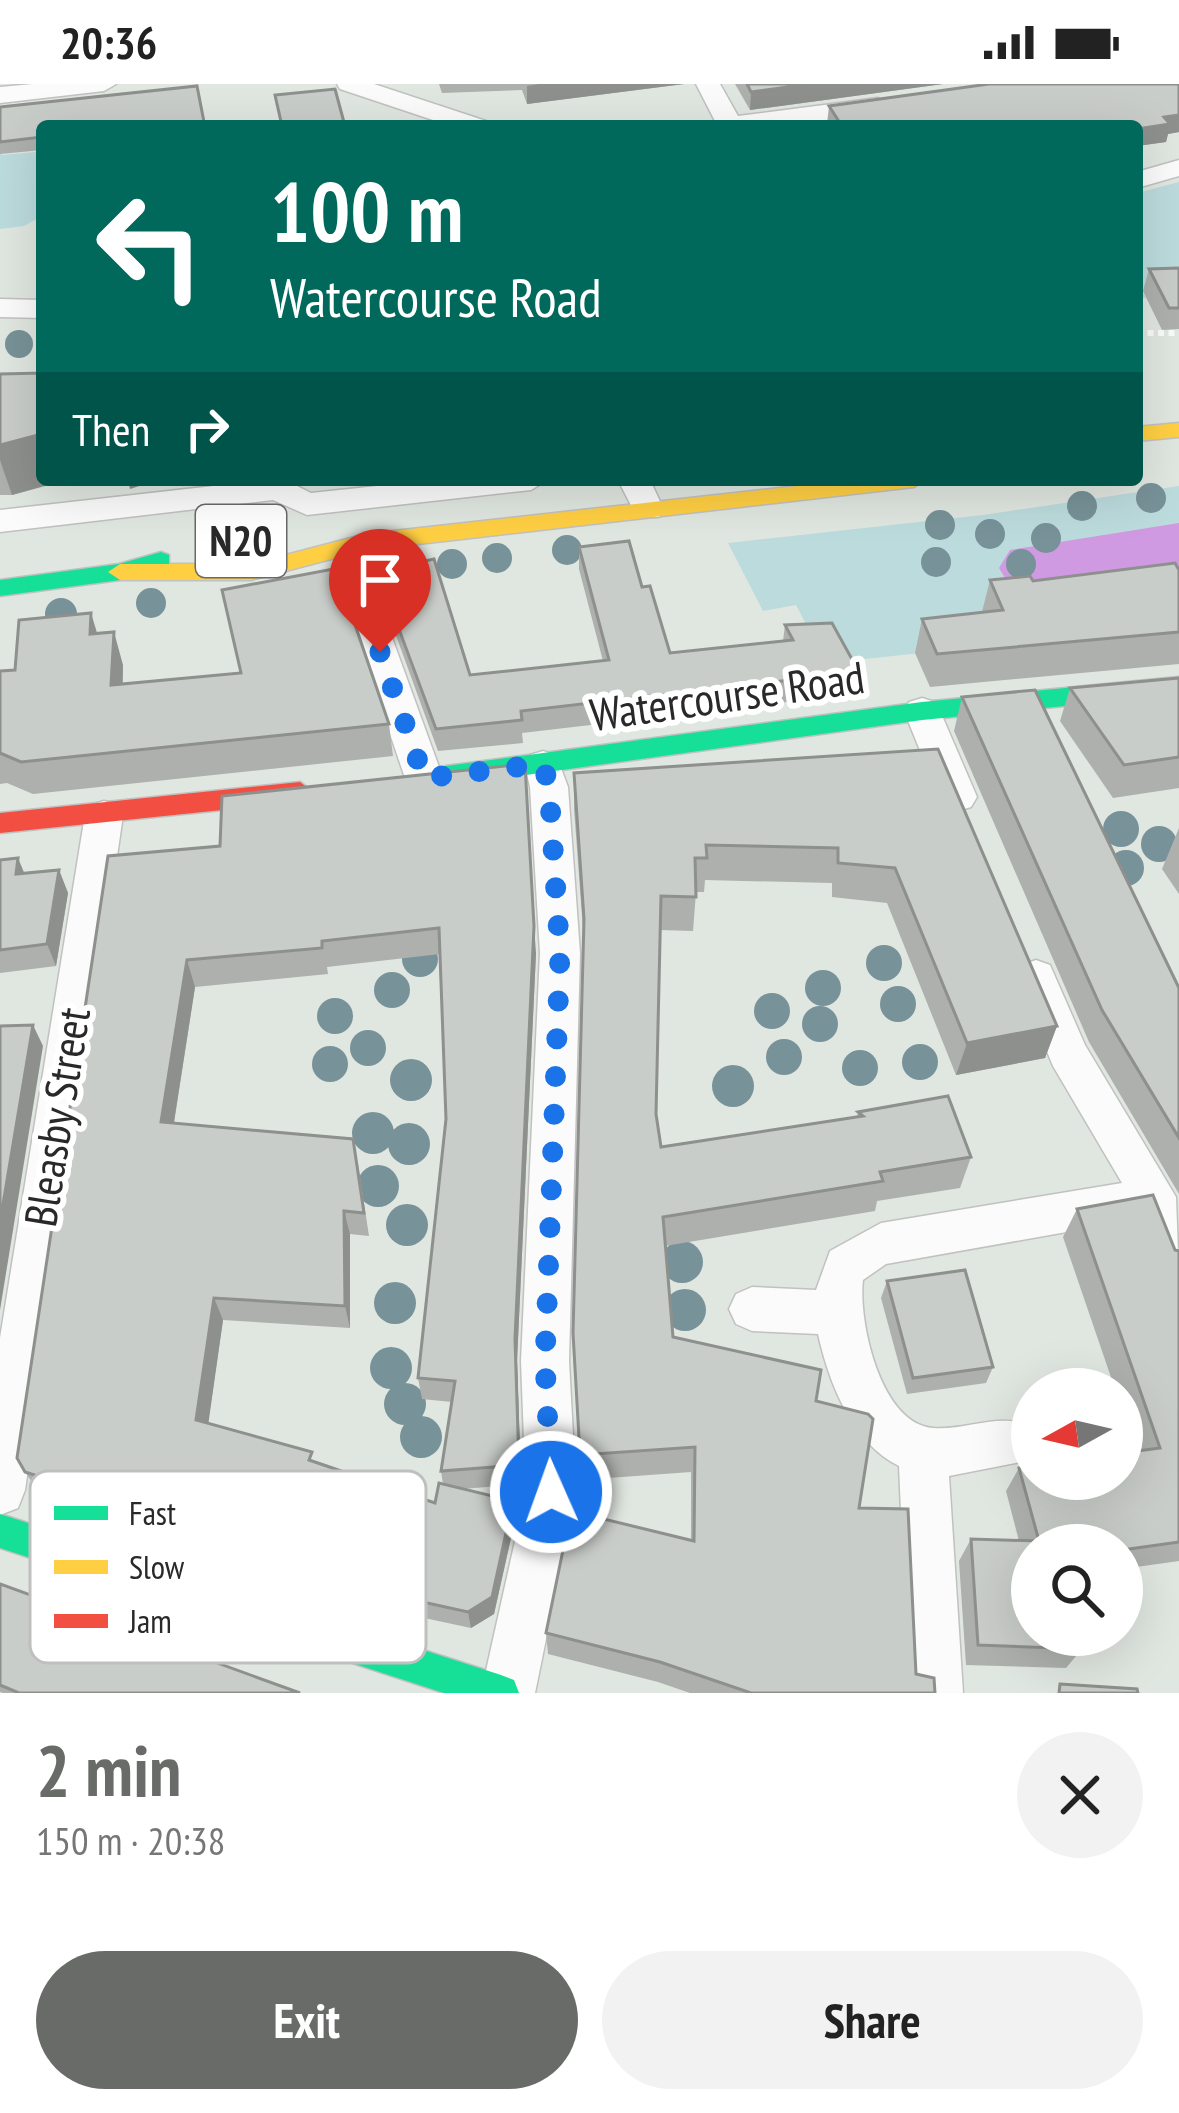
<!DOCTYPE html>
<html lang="en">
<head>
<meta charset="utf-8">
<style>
	body { margin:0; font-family:"PT Sans Narrow",sans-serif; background:#f2f2f2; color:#222; height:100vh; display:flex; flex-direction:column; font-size:45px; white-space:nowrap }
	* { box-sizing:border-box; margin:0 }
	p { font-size:39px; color:#767676 }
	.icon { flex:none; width:66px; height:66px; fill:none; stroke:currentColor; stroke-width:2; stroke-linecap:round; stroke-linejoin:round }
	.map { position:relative; height:1609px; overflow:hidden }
	.sheet { display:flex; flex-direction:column; background:#fff; flex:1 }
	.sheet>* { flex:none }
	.hud { position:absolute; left:36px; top:36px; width:1107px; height:366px; border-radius:12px; box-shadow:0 12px 48px #0002; background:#00695c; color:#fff; overflow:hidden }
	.needle { width:78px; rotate:262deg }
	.buttons { position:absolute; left:1011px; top:1284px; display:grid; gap:24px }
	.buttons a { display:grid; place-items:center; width:132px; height:132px; border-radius:50%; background:#fff; box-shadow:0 12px 48px #0002; font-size:60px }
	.pin { position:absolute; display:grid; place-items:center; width:102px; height:102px; color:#fff; margin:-123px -51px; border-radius:50% 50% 50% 0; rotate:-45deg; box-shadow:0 0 12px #0007 }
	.pin .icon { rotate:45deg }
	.me { position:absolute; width:132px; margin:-66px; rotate:358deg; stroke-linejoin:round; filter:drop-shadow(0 0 9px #0008) }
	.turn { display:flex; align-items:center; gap:42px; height:252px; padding:0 36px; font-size:54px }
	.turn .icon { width:156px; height:156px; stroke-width:2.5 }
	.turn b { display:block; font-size:84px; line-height:102px }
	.then { display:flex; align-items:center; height:114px; padding:0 36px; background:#0003; gap:24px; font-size:45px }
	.round { display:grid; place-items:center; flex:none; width:126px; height:126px; border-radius:63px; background:#f2f2f2 }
	.overview { display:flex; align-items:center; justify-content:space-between; height:204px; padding:0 36px }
	h1 { font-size:72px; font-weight:700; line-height:90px; color:#696b69 }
	.button { display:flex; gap:24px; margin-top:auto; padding:24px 36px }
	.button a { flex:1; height:138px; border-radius:72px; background:#696b69; color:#fff; font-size:48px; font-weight:700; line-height:138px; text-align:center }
	.button a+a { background:#f2f2f2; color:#222 }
	.status { display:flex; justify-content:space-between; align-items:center; height:84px; padding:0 60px; background:#fff; direction:ltr }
	.status svg { height:33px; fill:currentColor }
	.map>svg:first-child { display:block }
	.green { fill:#bcdbdd }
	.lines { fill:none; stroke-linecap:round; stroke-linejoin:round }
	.river { fill:#cf9ae1; fill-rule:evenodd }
	.street-casing { stroke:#c0c1c0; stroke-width:3 }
	.fast-casing { stroke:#c0c1c0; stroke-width:3 }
	.slow-casing { stroke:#c0c1c0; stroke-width:3 }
	.jam-casing { stroke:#c0c1c0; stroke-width:3 }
	.path { stroke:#fafbfa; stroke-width:6; stroke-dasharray:6 4.5; stroke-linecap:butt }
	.street { fill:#fafbfa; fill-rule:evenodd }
	.fast { fill:#16e098; fill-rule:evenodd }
	.slow { fill:#ffcf43; fill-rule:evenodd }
	.jam { fill:#f24e42; fill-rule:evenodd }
	.tree { fill:#779298 }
	.wall { fill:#adb0ad; fill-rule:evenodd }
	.shaded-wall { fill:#8d908d }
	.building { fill:#c9cdc9; stroke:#8d908d; stroke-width:3 }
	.route { stroke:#1a73e8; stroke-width:21; stroke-dasharray:0 37.8 }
	.labels { text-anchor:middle; stroke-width:12; stroke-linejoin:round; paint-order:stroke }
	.shield { fill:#fff; stroke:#696969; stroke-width:3 }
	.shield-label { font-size:42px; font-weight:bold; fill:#292929 }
	.street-label { font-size:45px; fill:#292929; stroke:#fff }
	.key { fill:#fff; stroke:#bfbfbf; stroke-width:3 }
	.key-label { font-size:33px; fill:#292929 }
</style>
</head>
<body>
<div class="status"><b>20:36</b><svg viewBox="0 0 49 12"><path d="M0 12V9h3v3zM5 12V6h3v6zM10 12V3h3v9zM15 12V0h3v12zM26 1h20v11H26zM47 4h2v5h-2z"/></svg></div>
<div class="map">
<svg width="1179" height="1609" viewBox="0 0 1179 1609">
	<rect width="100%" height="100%" fill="#e0e6e0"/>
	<g class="green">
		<polygon points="0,61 2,71 36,68 37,62 42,62 42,132 24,142 0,145"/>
		<polygon points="1179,98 1179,205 1143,208 1146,214 1137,214 1137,109"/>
		<polygon points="1179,402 1179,541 837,578 818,563 796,521 763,527 728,459 983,431"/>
	</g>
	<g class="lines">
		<polygon class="river" points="1179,439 1179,489 1036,509 1010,502 999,484 1010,466"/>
		<defs>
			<g id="street">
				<polygon points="33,0 116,0 104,7 0,19 0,3"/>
				<polygon points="337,0 374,0 486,37 490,42 451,42 340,5"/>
				<polygon points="696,0 720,0 738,32 878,14 891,22 878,30 783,42 711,42 715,37"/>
				<polygon points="1179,76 1179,92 1137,104 1137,88"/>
				<polygon points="0,215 42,216 42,234 0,233"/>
				<polygon points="266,396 289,398 311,409 434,396 547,396 531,406 307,431 273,416 0,448 0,426"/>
				<polygon points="618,396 650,396 664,426 659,433 637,433"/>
				<polygon points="365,514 377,518 382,526 443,694 437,704 424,708 411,704 405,694 348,526 353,518"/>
				<polygon points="922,614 935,618 940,627 977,713 971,723 958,727 945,723 939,713 904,627 909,618"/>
				<polygon points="543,667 556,671 568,703 580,869 569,1277 576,1408 535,1609 481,1609 526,1408 521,1277 540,869 530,703 525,681 530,671"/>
				<polygon points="104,717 117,721 123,731 25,1406 18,1424 0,1431 0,1254 85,731 91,721"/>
				<path d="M1036 876 1050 881 1085 961 1176 1113 1179 1198 1163 1192 1140 1135 886 1180 863 1196C858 1236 880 1340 933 1344 966 1347 1003 1326 1032 1344L1031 1376 949 1392 963 1609H909L899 1382C852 1359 829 1299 818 1250L752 1247 736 1240 729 1225 736 1210 752 1203 816 1206 830 1167 881 1139 1122 1099 1053 982 1016 893 1022 881Z"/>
			</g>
			<g id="fast">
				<polygon points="161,468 169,471 169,481 120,496 0,512 0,496 119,480"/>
				<polygon points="1179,593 1179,611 922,636 446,702 433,692 446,682 922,618"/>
				<polygon points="0,1430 501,1591 514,1596 519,1609 444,1609 0,1464"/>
			</g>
			<g id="slow">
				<polygon points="1179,339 1179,353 1137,357 1137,343"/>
				<polygon points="851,396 925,396 914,403 366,466 251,496 120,496 108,488 120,480 251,480 366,450"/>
			</g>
			<polygon id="jam" points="300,698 313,708 300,718 0,749 0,729"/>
		</defs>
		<use href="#street" class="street-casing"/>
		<use href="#fast" class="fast-casing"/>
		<use href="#slow" class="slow-casing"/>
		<use href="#jam" class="jam-casing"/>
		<polyline class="path" points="1137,249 1179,249"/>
		<use href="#street" class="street"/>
		<use href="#fast" class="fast"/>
		<use href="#slow" class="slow"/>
		<use href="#jam" class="jam"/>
	</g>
	<g class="tree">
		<circle cx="19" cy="260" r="14"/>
		<circle cx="1151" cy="414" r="15"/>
		<circle cx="1082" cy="422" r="15"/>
		<circle cx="940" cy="441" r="15"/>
		<circle cx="990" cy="450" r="15"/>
		<circle cx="1046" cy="454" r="15"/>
		<circle cx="567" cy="466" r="15"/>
		<circle cx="497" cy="474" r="15"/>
		<circle cx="936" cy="478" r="15"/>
		<circle cx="452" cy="480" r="15"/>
		<circle cx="1021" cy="480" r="15"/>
		<circle cx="151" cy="519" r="15"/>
		<circle cx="61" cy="530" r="16"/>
		<circle cx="1121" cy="745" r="18"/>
		<circle cx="1159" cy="760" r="18"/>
		<circle cx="1126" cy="784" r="18"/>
		<circle cx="420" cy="875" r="18"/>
		<circle cx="884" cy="879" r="18"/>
		<circle cx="823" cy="904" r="18"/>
		<circle cx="392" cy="906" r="18"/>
		<circle cx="898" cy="920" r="18"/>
		<circle cx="772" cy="927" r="18"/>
		<circle cx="335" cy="932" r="18"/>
		<circle cx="820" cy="940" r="18"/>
		<circle cx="368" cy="964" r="18"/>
		<circle cx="784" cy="973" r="18"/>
		<circle cx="920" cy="978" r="18"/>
		<circle cx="330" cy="980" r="18"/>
		<circle cx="860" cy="984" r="18"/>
		<circle cx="411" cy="996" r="21"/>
		<circle cx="733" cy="1002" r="21"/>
		<circle cx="373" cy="1049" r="21"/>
		<circle cx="409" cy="1060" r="21"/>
		<circle cx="378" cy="1102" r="21"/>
		<circle cx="407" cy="1141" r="21"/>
		<circle cx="682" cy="1178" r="21"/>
		<circle cx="395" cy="1219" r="21"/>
		<circle cx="685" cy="1226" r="21"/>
		<circle cx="391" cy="1284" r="21"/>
		<circle cx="405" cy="1320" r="21"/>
		<circle cx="421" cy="1353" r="21"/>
	</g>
	<g class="wall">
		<polygon points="439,0 684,0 527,20 522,6 442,9"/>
		<polygon points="735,0 943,0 750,26"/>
		<polygon points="1179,0 1179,48 1168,50 1166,58 1137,62 1137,42 828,42 827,40 829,22"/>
		<polygon points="197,2 205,42 42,42 42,66 0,70 0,23"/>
		<polygon points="1179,184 1179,245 1162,246 1143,207 1149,185"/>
		<polygon points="0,290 42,396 64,397 12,411 0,411"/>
		<polygon points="579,463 642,503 670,569 783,557 785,541 859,588 855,610 522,649 523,659 438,667 386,524 373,512 370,489 434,475 470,591 603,577 579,485"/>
		<polygon points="344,483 349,516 347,519 389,640 393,672 33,710 7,699 0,700 0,587 15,586 97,550 123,581 123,600 241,589"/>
		<polygon points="1179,486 1179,580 930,603 915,569 922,535 982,528 990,496 1033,497"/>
		<polygon points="1179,594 1179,704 1113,714 1060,637 1070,604"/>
		<polygon points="962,613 1179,904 1179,1110 1089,958 954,647"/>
		<polygon points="938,665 1057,942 1045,974 956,991 887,819 832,813 832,799 705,796 704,808 696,808 693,847 660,846 656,1030 661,1063 857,1033 858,1028 971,1073 960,1104 877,1117 875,1127 665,1162 673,1253 816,1317 859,1424 916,1590 935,1609 690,1609 658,1598 548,1570 546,1549 691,1456 691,1388 580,1396 573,1249 584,858 574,725 574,689"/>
		<polygon points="1179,744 1179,810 1162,785"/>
		<path d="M220 762 536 869 517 1277 521 1400 463 1405 513 1417 515 1436 494 1530 471 1544 387 1526 228 1467 39 1408 25 1388ZM440 870 446 1035 418 1294 422 1315 452 1318 441 1387 443 1400 435 1419 208 1339 223 1236 350 1244V1150L369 1152 358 1080 174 1039 195 903 328 890 327 883Z"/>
		<polygon points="18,774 24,789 59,786 68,809 56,882 0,889 0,776"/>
		<polygon points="1077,1125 1179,1167 1179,1477 1122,1485 1122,1461 1032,1461 1082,1565 1066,1584 966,1581 959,1477 971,1455 1019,1457 1006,1407 1019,1384 1136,1368 1122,1326 1122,1305 1115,1305 1063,1153"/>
		<polygon points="887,1197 993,1283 986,1299 907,1310 881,1214"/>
		<polygon points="0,1500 300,1609 3,1609 0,1608"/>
	</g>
	<g class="shaded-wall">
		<polygon points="539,0 684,0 527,20 527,2"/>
		<polygon points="810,0 943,0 750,26 751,8"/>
		<polygon points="1179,31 1179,48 1168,50 1166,58 1137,62 1137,45 1164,33"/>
		<polygon points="42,350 42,396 65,396 12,411 0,376 0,361"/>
		<polygon points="128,396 158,396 130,405"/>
		<polygon points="344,483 349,516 344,527 339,494"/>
		<polygon points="91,529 101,562 90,550"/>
		<polygon points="114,548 123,581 121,633 111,601"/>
		<polygon points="18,774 27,796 16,790"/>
		<polygon points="59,786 68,809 56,882 47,860"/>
		<polygon points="534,842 536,869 517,1277 521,1400 515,1255"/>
		<polygon points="187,876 195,903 170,1063 161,1038"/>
		<polygon points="33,941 43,962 0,1226 0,1138"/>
		<polygon points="1057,942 1045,974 956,991 967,959"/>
		<polygon points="344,1127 350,1150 350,1244 345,1222"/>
		<polygon points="214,1214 223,1236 206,1356 196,1336"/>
		<polygon points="513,1417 515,1436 494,1530 471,1544 468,1528"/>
	</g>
	<g class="building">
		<polygon points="747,0 810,0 751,8"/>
		<polygon points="989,0 1179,0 1179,31 1164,33 1170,40 1137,45 1137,42 842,42 829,22"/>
		<polygon points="197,2 204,38 160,42 42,42 42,53 0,58 0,23"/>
		<polygon points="335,5 345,42 282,42 275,11"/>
		<polygon points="1179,184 1179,224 1169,224 1149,185"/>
		<polygon points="42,289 42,350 0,361 0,290"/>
		<polygon points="629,457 642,503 650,502 670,569 793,556 785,541 832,539 859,588 521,627 522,636 436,645 383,502 370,489 434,475 470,591 609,576 579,463"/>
		<polygon points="1175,479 1179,486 1179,548 937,570 922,535 1003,526 990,496 1030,492 1033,497"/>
		<polygon points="344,483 339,494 389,640 21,678 0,669 0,587 15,586 19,536 91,529 90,550 114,548 111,601 241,589 222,506"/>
		<polygon points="1179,594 1179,673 1124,681 1070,604"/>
		<polygon points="1035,606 1179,904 1179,1054 1102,926 962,613"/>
		<polygon points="938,665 1057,942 967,959 895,784 838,779 838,764 706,761 707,774 695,774 696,813 661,812 656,1030 661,1063 863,1032 858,1028 948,1012 971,1073 880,1088 883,1097 663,1133 673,1253 821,1286 816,1317 868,1330 873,1335 859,1424 908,1425 916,1590 934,1594 935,1609 751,1609 660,1578 546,1549 571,1427 694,1457 695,1363 580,1371 573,1249 584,835 574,689"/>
		<polygon points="525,680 534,842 515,1255 519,1381 441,1387 455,1297 418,1294 446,1035 439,844 322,857 322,864 187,876 161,1038 353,1055 364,1129 344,1127 345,1222 214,1214 196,1336 312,1368 309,1376 435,1419 439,1399 513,1417 492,1513 468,1528 382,1509 218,1449 25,1388 17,1374 108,772 220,762 222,712"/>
		<polygon points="18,774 16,790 59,786 47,860 0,866 0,776"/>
		<polygon points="33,941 0,1138 0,942"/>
		<polygon points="1153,1111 1175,1166 1179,1167 1179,1458 1122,1466 1122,1461 1032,1461 1032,1551 1080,1551 1082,1565 978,1561 971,1455 1039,1457 1019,1384 1032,1382 1032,1395 1122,1395 1122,1369 1160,1364 1077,1125"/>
		<polygon points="965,1186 993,1283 913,1294 887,1197"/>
		<polygon points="0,1500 300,1609 19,1609 0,1601"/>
		<polygon points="1060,1600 1137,1605 1138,1609 1059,1609"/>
	</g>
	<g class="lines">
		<polyline class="route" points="380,568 424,694 543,680 549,703 560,869 545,1277 551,1408"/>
	</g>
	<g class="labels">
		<rect class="shield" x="196" y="421" width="90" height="72" rx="9"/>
		<g class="shield-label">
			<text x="241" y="472">N20</text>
		</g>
		<g class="street-label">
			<text transform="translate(727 612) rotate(-8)" y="16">Watercourse Road</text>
			<text transform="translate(57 1033) rotate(-81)" y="16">Bleasby Street</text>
		</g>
	</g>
	<rect x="30" y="1387" width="396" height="192" rx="18" class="key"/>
	<rect x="54" y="1422" width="54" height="14" fill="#16e098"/>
	<rect x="54" y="1476" width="54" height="14" fill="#ffcf43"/>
	<rect x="54" y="1530" width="54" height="14" fill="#f24e42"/>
	<g class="key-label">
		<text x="129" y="1441">Fast</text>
		<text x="129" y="1495">Slow</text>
		<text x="129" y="1549">Jam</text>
	</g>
</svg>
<div class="buttons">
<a><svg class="needle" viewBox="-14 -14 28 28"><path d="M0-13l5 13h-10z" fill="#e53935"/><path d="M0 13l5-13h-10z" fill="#767676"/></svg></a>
<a><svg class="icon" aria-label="search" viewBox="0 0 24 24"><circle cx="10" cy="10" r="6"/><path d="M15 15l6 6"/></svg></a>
</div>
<div class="pin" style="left:380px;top:568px;background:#d93025"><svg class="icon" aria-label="arrive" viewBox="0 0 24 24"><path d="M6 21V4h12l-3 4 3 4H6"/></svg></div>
<svg class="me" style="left:551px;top:1408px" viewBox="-20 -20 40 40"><circle r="17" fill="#1a73e8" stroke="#fff" stroke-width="3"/><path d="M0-11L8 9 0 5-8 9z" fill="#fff"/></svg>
<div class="hud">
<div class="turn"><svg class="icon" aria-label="left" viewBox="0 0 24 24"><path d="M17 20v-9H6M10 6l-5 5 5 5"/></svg><div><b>100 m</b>Watercourse Road</div></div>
<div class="then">Then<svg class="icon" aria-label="right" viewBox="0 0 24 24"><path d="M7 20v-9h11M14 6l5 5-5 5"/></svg></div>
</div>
</div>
<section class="sheet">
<div class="overview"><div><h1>2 min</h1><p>150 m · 20:38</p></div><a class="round"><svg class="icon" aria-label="close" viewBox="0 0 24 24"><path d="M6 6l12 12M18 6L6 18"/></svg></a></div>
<div class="button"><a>Exit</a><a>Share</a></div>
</section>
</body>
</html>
